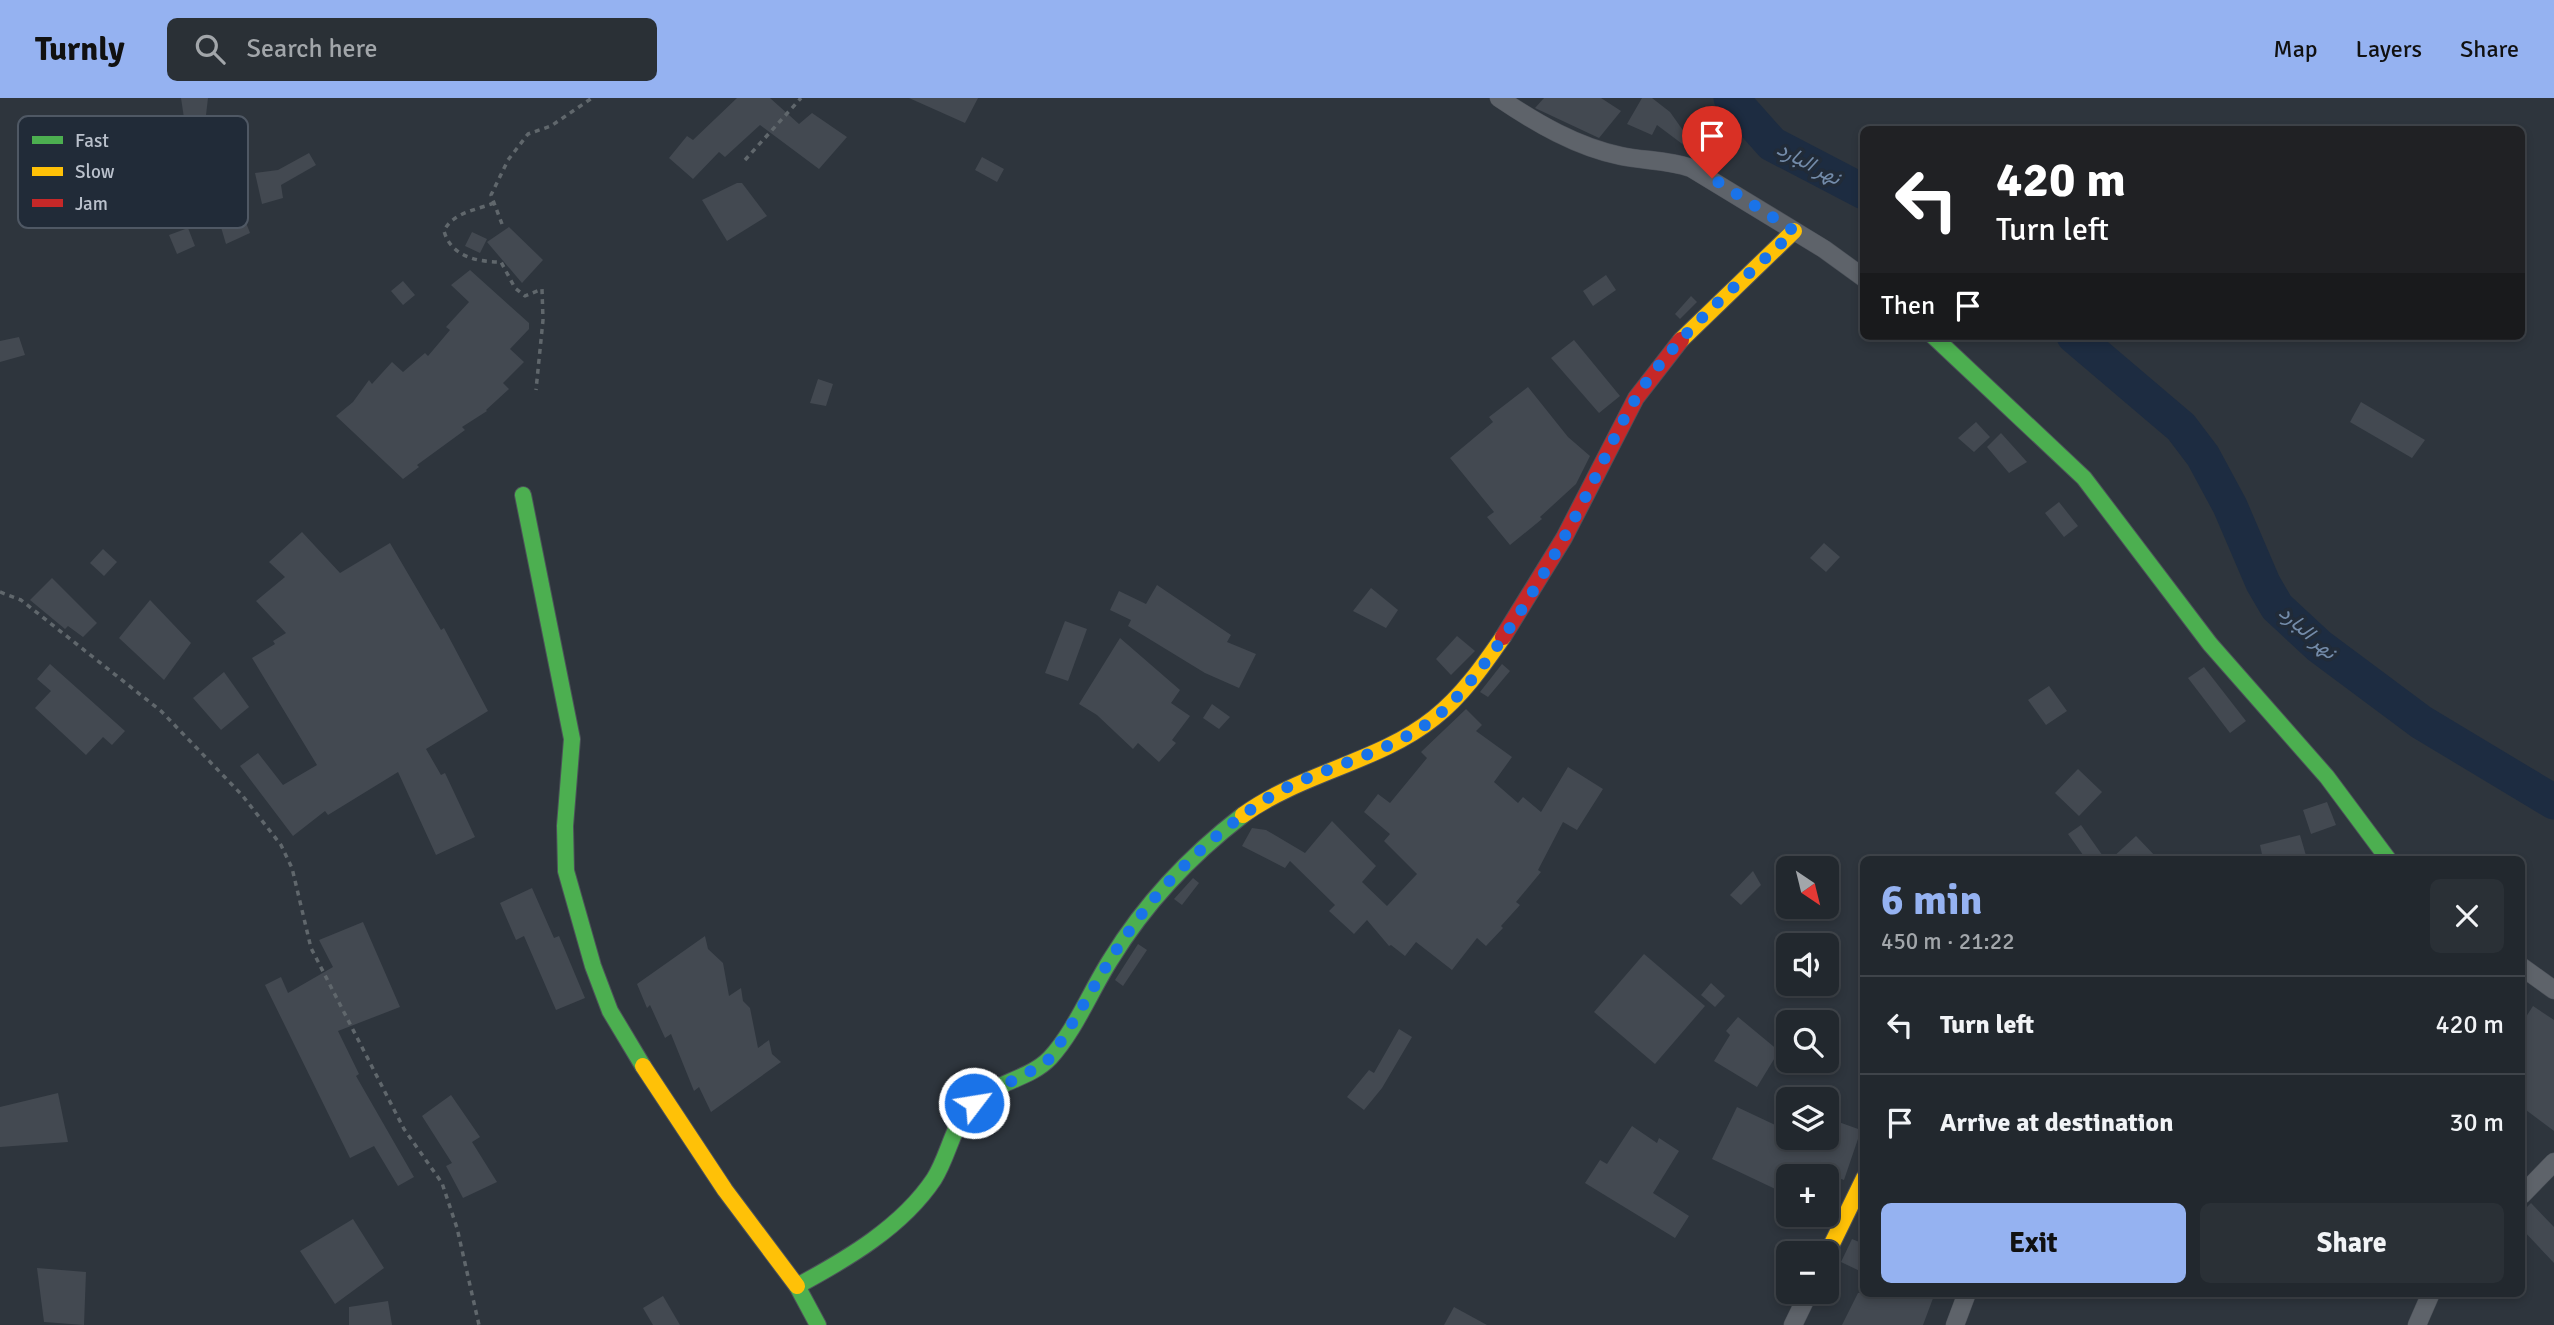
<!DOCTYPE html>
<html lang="en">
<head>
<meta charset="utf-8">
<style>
	body { margin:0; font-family:Signika,Vazirmatn,sans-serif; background:#2a3036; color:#f1f3f6; height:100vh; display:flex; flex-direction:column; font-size:26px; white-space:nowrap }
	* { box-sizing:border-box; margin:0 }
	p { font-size:23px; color:#a2a6aa }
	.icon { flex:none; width:38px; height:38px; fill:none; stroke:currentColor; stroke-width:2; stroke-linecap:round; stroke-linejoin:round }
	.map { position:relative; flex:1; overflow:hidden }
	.details { position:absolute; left:1860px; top:758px; width:665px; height:441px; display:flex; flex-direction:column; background:#22282e; border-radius:10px; box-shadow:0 4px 10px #0003,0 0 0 2px #3f444a }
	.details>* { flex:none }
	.guide { position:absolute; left:1860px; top:28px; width:665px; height:214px; border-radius:10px; box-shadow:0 4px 10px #0003,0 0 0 2px #3f444a; background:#202124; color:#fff; overflow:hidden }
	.needle { width:46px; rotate:145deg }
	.fabs { position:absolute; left:1776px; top:758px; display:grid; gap:14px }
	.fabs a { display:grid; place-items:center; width:63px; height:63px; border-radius:10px; background:#22282e; box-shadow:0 4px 10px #0003,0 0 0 2px #3f444a; font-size:35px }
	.pin { position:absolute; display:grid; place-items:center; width:60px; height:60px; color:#fff; margin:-72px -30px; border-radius:50% 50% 50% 0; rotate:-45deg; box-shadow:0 0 7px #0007 }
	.pin .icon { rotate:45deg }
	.me { position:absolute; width:77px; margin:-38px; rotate:59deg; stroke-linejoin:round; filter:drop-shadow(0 0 5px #0008) }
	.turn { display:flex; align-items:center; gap:24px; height:147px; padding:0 21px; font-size:32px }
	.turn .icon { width:91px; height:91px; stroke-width:2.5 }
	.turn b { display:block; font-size:49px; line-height:60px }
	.then { display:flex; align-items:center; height:66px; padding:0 21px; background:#0003; gap:14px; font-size:26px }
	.round { display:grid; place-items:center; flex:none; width:74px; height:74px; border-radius:10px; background:#2a3036 }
	.head { display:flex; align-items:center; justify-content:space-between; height:119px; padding:0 21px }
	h1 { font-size:42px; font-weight:700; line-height:52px; color:#95b2f1 }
	.action { display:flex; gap:14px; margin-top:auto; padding:14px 21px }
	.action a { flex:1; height:80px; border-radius:10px; background:#95b2f1; color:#111; font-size:28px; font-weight:700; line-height:80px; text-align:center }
	.action a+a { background:#2a3036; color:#f1f3f6 }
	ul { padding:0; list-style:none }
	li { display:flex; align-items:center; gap:21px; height:98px; padding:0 21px; border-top:2px solid #3f444a }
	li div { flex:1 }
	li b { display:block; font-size:26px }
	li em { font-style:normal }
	header { display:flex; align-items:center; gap:42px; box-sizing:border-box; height:98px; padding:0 35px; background:#95b2f1; color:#111 }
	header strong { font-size:33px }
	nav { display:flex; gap:38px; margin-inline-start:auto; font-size:24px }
	.search { width:490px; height:63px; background:#2a3036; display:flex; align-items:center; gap:18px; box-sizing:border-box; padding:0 24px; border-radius:10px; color:#a2a6aa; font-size:26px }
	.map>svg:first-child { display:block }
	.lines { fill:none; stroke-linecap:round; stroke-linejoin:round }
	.river { stroke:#1d2c41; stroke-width:35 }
	.building { fill:#434951 }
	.street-casing { stroke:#4c5159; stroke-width:19 }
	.fast-casing { stroke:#4c5159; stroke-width:18 }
	.slow-casing { stroke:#4c5159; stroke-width:18 }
	.jam-casing { stroke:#4c5159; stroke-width:18 }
	.path { stroke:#60676c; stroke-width:3.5; stroke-dasharray:5 5; stroke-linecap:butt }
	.street { stroke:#5e636a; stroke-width:18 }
	.fast { stroke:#4caf50; stroke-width:16 }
	.slow { stroke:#ffc107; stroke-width:16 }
	.jam { stroke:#c62828; stroke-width:16 }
	.route { stroke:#1a73e8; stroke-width:12; stroke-dasharray:0 21.6 }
	.labels { text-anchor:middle; stroke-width:7; stroke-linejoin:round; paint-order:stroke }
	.water-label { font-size:21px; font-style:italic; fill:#748caa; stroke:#212b38 }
	.key { fill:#212b38; stroke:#4f5864; stroke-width:2 }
	.key-label { font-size:19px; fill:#bac1cc }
</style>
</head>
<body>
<header>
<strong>Turnly</strong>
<div class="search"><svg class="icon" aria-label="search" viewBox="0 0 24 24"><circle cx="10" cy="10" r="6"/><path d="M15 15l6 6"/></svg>Search here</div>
<nav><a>Map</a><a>Layers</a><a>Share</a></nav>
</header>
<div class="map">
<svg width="2554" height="1227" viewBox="0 0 2554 1227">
	<rect width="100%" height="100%" fill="#2e353d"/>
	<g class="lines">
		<g class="river">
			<polyline points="1731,0 1772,46 1864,94"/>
			<polyline points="2074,238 2181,329 2203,358 2230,408 2263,485 2277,509 2319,548 2421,624 2554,704"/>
		</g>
	</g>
	<g class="building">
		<polygon points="181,0 208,0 206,17 184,20"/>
		<polygon points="737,0 770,0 799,26 812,15 847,39 819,71 760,27 725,59 719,54 693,81 669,60 687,38 693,42"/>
		<polygon points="909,0 978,0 965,25"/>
		<polygon points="1544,0 1601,0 1621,13 1599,40 1535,10"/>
		<polygon points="1642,0 1652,0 1670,14 1699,55 1697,57 1657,27 1652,37 1627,26"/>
		<polygon points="309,55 316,67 281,87 283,100 262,106 255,75 278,72"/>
		<polygon points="982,59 1004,71 997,84 975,72"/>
		<polygon points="737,85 742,85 767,118 727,143 702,102"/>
		<polygon points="237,101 250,135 226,146 215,109"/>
		<polygon points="509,129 543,162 522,185 487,144"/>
		<polygon points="188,130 195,148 177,156 169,137"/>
		<polygon points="472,134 487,141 480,155 465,148"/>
		<polygon points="470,172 529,225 529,231 510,251 524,264 503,285 509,291 486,312 487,313 462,329 465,332 417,367 419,369 403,381 336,318 353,304 369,282 372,286 392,264 403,274 425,255 428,258 450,232 446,229 469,204 451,187"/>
		<polygon points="1606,177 1616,192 1593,208 1583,193"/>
		<polygon points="403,183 415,197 403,207 391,193"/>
		<polygon points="1691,198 1697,204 1680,221 1675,216"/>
		<polygon points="19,239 25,257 0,264 0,243"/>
		<polygon points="1574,242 1620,298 1599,315 1551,260"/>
		<polygon points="818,281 833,286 826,308 810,305"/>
		<polygon points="1528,289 1568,339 1590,358 1576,386 1540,419 1542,421 1510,447 1487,419 1494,414 1450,360 1493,324 1489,319"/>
		<polygon points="2361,304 2425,342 2412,360 2350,324"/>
		<polygon points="1976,324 1990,339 1974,354 1958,340"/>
		<polygon points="2001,335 2027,364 2009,375 1987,349"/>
		<polygon points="2059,404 2078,428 2064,439 2045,415"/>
		<polygon points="302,434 340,475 390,445 441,532 444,530 488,613 426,651 441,677 445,675 475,739 436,757 398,674 328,717 325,713 293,738 240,668 258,655 283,687 317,667 252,560 275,546 273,543 286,535 256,503 285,479 269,464"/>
		<polygon points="1824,445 1840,459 1826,474 1810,460"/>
		<polygon points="103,451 117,464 104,478 90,465"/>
		<polygon points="52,480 97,525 83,539 68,528 65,531 30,502"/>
		<polygon points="1157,487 1231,537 1227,544 1256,556 1239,590 1205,575 1128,528 1131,522 1110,512 1119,493 1146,506"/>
		<polygon points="1371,490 1398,512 1386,530 1353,513"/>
		<polygon points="150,502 191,545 164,582 119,540"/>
		<polygon points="1065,523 1087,531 1068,583 1045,575"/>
		<polygon points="1457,538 1475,553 1451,577 1436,561"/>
		<polygon points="1120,540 1180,592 1171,605 1190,618 1172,642 1176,645 1159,664 1138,645 1133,651 1097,617 1079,606"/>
		<polygon points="50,566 125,633 112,647 103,639 86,657 35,610 51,593 37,581"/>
		<polygon points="1502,566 1510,573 1488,599 1480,594"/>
		<polygon points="2204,569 2246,623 2230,635 2188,580"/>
		<polygon points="224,574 249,609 221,632 193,600"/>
		<polygon points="2049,588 2067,613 2046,627 2028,602"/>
		<polygon points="1212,606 1230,619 1219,631 1203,620"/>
		<polygon points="1466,611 1482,627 1476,633 1512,659 1494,684 1518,705 1523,699 1541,714 1568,669 1603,691 1577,732 1563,724 1538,772 1541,774 1516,804 1520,807 1501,828 1503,830 1486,848 1477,840 1452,872 1416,844 1405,858 1391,847 1389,848 1367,822 1354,836 1329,813 1335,807 1290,763 1285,770 1242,748 1252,730 1266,732 1305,755 1332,723 1376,768 1362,784 1387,808 1417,776 1384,743 1390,736 1364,714 1378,696 1390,705 1427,660 1421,654"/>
		<polygon points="2078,671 2102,694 2079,718 2055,695"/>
		<polygon points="2327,704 2336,727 2311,736 2303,712"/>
		<polygon points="2081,727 2105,761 2086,761 2068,736"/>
		<polygon points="2300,737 2307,761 2263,761 2260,747"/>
		<polygon points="2136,738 2158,761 2111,761"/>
		<polygon points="1753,773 1761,787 1741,807 1730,797"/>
		<polygon points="1193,780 1199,785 1182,807 1174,801"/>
		<polygon points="532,790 554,840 559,838 585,900 556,912 524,838 516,842 500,805"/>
		<polygon points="363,824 400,909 338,933 359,976 356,978 414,1079 398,1088 374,1048 350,1060 265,887 281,879 288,895 333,869 319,842"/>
		<polygon points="705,838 708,851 723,865 729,898 741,890 743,903 750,910 758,950 769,942 772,956 781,964 711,1014 699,989 694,993 671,936 665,940 650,907 647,910 637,886"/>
		<polygon points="1138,846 1147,852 1123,888 1115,882"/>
		<polygon points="1644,856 1705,908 1655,966 1594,914"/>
		<polygon points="1711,885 1725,898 1715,909 1701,897"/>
		<polygon points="2533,908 2554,922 2554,1033 2522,1009 2522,925"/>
		<polygon points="1738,919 1779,953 1757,989 1714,963 1730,937 1726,933"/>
		<polygon points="1399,931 1412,939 1382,990 1364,1012 1347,999 1369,972 1374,975"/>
		<polygon points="58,995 68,1044 0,1049 0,1009"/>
		<polygon points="451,997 480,1039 472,1044 497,1084 463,1100 446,1068 452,1065 422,1018"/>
		<polygon points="1737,1009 1788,1033 1788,1040 1803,1040 1823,1049 1833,1022 1861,1032 1844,1082 1804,1068 1800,1078 1788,1078 1788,1097 1712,1061"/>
		<polygon points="1632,1028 1657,1045 1659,1040 1679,1053 1653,1095 1689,1118 1675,1140 1585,1085 1600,1062 1607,1066"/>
		<polygon points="2531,1105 2554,1129 2554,1165 2522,1131 2522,1114"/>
		<polygon points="353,1121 384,1170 335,1206 300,1153"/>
		<polygon points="1852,1141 1864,1146 1864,1175 1841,1164"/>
		<polygon points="37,1170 86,1174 84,1227 44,1224"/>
		<polygon points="1858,1195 1935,1195 1923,1227 1842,1227"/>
		<polygon points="663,1198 680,1227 653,1227 643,1210"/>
		<polygon points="388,1203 392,1227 349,1227 349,1209"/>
		<polygon points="1454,1209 1487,1227 1444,1227"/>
	</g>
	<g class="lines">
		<defs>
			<g id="street">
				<path d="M1499 0C1536 25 1577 49 1621 58 1645 63 1668 62 1691 70L1824 151 1864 180"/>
				<polyline points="2522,869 2554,892"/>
				<polyline points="2522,1097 2554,1064"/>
				<polyline points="1793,1227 1809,1194"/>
				<polyline points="1955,1227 1967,1195"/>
				<polyline points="2417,1227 2431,1195"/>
			</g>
			<g id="fast">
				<polyline points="1933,238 2084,380 2210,546 2327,679 2388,761"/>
				<polyline points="523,397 572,641 565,728 566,773 593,868 610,913 643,968"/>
				<path d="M818 1227 797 1188C847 1161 902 1129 934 1081 948 1059 952 1030 969 1010 990 984 1028 983 1050 960 1075 933 1091 892 1111 861 1146 804 1191 757 1243 717"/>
			</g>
			<g id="slow">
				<polyline points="1681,242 1794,133"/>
				<path d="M1243 717C1303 674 1379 664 1434 620 1462 598 1483 568 1503 539"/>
				<polyline points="643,968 725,1092 797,1188"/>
				<polyline points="1827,1156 1864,1080"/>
			</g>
			<polyline id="jam" points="1503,539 1564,440 1636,300 1681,242"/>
		</defs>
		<use href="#street" class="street-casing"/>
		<use href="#fast" class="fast-casing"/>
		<use href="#slow" class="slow-casing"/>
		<use href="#jam" class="jam-casing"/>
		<g class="path">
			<polyline points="745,62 801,0"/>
			<path d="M494 105C476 112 452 115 444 133 451 159 478 164 501 164L515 190 525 198 542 191 543 222 536 292"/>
			<polyline points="502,126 491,97 508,62 528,36 551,28 592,0"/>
			<polyline points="0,494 21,502 161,613 242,697 281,747 292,770 311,850 404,1031 442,1085 457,1130 479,1227"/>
		</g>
		<use href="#street" class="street"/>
		<use href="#fast" class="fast"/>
		<use href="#slow" class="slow"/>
		<use href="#jam" class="jam"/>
	</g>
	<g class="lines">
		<path class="route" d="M974 1005C998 987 1026 979 1049 961 1080 917 1103 868 1135 825 1170 777 1214 736 1263 703 1323 664 1404 657 1454 602 1505 547 1556 458 1590 390 1607 357 1622 320 1643 289 1683 230 1744 182 1794 133L1712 80"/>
	</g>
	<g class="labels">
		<g class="water-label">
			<text transform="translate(1809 65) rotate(28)" y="7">نهر البارد</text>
			<text transform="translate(2308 534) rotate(42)" y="7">نهر البارد</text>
		</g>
	</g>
	<rect x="18" y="18" width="230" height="112" rx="10" class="key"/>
	<rect x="32" y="38" width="31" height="8" fill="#4caf50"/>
	<rect x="32" y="69" width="31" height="9" fill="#ffc107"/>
	<rect x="32" y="101" width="31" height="8" fill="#c62828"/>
	<g class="key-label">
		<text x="75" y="49">Fast</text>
		<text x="75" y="80">Slow</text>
		<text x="75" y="112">Jam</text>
	</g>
</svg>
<div class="fabs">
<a><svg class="needle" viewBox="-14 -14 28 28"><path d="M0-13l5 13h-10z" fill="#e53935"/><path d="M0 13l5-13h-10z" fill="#a2a6aa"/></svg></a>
<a><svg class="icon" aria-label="sound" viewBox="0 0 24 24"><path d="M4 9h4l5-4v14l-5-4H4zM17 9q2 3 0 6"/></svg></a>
<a><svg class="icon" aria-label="search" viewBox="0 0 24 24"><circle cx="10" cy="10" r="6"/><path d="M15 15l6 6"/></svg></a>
<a><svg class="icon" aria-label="layers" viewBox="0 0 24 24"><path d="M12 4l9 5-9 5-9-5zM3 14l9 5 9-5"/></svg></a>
<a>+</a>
<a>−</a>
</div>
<div class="pin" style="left:1712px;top:80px;background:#d93025"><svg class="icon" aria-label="arrive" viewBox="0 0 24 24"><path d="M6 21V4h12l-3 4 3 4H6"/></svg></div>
<svg class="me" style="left:974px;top:1005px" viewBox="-20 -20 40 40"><circle r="17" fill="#1a73e8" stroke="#fff" stroke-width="3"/><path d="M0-11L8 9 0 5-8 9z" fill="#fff"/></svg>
<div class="guide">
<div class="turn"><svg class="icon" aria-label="left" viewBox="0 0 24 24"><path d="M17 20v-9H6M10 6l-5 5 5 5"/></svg><div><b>420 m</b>Turn left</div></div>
<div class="then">Then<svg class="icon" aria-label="arrive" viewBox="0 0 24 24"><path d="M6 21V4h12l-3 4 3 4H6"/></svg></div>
</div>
<section class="details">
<div class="head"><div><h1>6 min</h1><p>450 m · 21:22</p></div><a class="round"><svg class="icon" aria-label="close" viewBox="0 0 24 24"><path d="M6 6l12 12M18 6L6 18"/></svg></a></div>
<ul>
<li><svg class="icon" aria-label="left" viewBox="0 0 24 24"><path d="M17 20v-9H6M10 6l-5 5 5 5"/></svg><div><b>Turn left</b></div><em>420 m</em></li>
<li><svg class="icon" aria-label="arrive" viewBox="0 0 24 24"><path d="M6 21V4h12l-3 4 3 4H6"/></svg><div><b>Arrive at destination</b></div><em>30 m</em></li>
</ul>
<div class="action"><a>Exit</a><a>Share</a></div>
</section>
</div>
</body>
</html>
